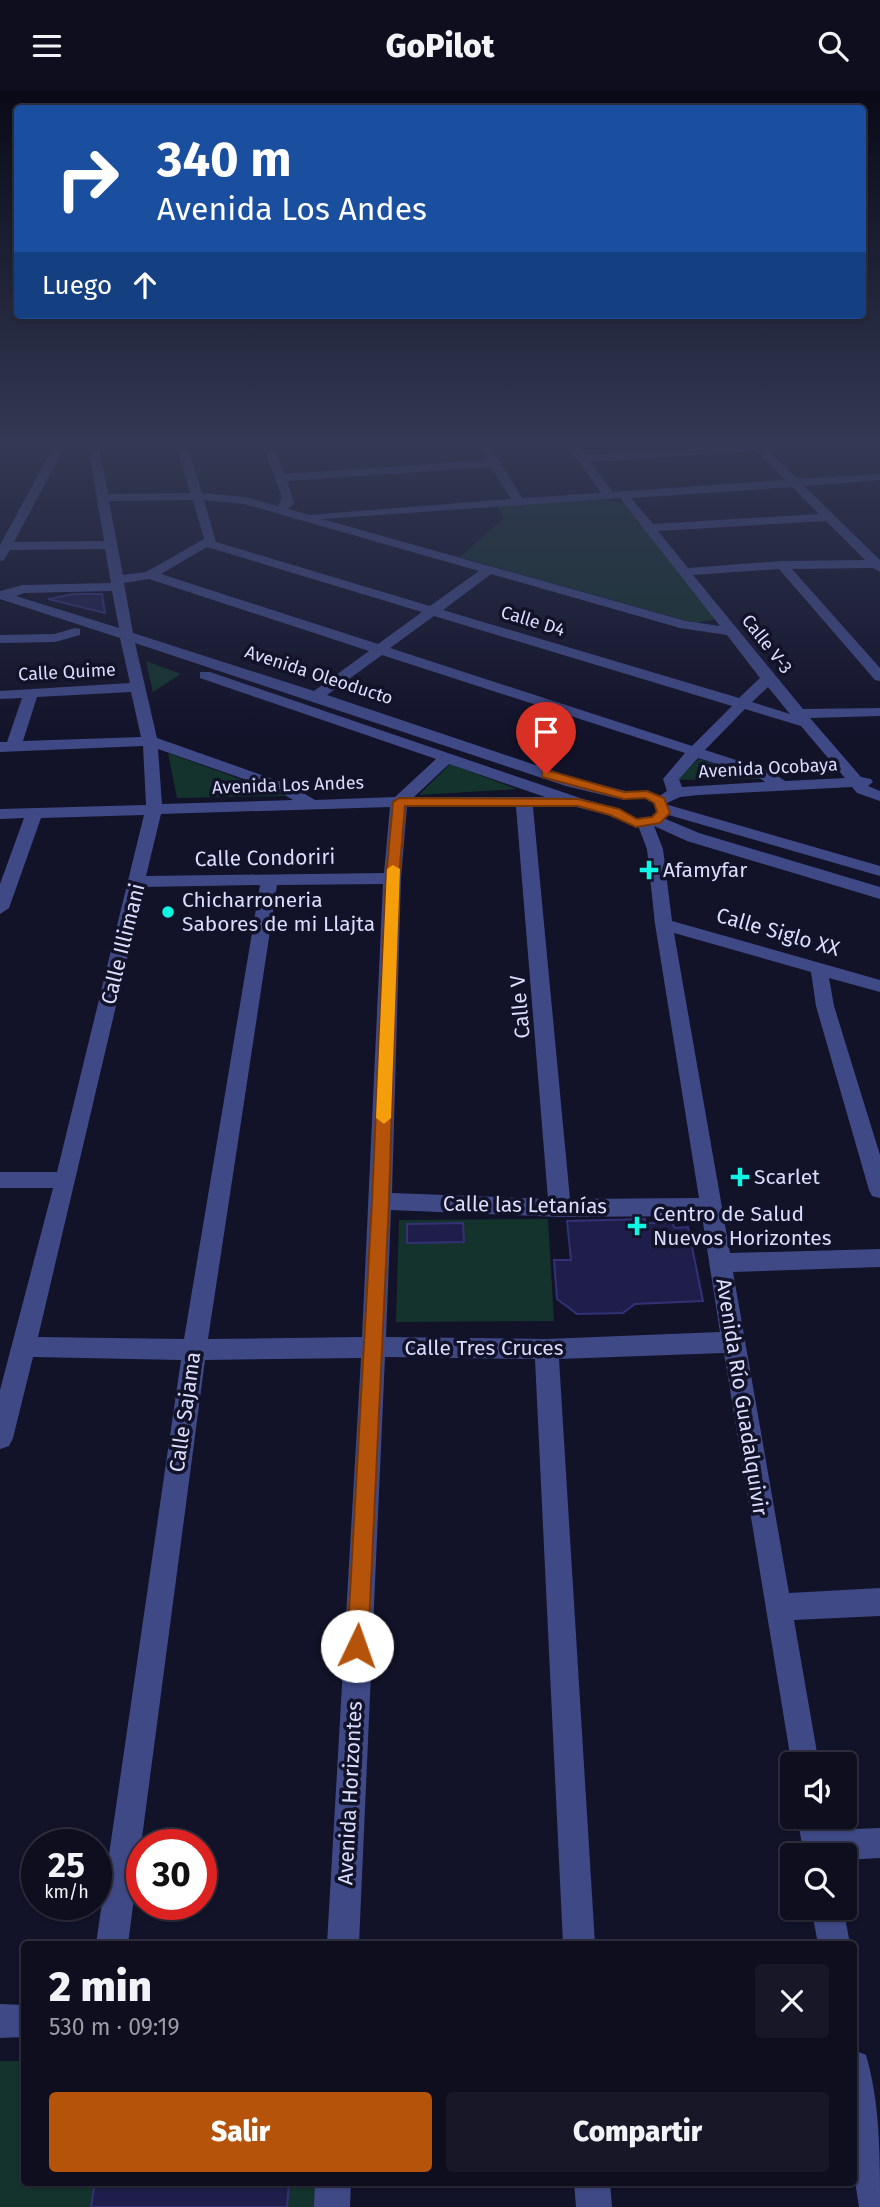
<!DOCTYPE html>
<html lang="es">
<head>
<meta charset="utf-8">
<style>
	body { margin:0; font-family:"Fira Sans",sans-serif; background:#171728; color:#f1f3f6; height:100vh; display:flex; flex-direction:column; font-size:26px; white-space:nowrap }
	* { box-sizing:border-box; margin:0 }
	p { font-size:23px; color:#9b9ca4 }
	.icon { flex:none; width:38px; height:38px; fill:none; stroke:currentColor; stroke-width:2; stroke-linecap:round; stroke-linejoin:round }
	.map { position:relative; flex:1; overflow:hidden }
	.side { position:absolute; left:21px; top:1850px; width:836px; height:245px; display:flex; flex-direction:column; background:#0e0e1f; border-radius:7px; box-shadow:0 2px 5px #0004,0 0 0 2px #2e2e3d }
	.side>* { flex:none }
	.guide { position:absolute; left:14px; top:14px; width:852px; height:214px; border-radius:7px; box-shadow:0 2px 5px #0004,0 0 0 2px #2e2e3d; background:#1a4fa0; color:#fff; overflow:hidden }
	.tools { position:absolute; left:780px; top:1661px; display:grid; gap:14px }
	.tools a { display:grid; place-items:center; width:77px; height:77px; border-radius:7px; background:#0e0e1f; box-shadow:0 2px 5px #0004,0 0 0 2px #2e2e3d; font-size:35px }
	.speed { position:absolute; left:21px; top:1738px; display:flex; gap:14px; font-size:35px; font-weight:700; text-align:center }
	.speed>* { display:grid; place-content:center; width:91px; height:91px; border-radius:50%; background:#0e0e1f; box-shadow:0 2px 5px #0004,0 0 0 2px #2e2e3d; line-height:1 }
	.speed small { font-size:18px; font-weight:400 }
	.speed .limit { border:10px solid #d22; background:#fff; color:#111 }
	.pin { position:absolute; display:grid; place-items:center; width:60px; height:60px; color:#fff; margin:-72px -30px; border-radius:50% 50% 50% 0; rotate:-45deg; box-shadow:0 0 7px #0007 }
	.pin .icon { rotate:45deg }
	.me { position:absolute; width:77px; margin:-38px; rotate:3deg; stroke-linejoin:round; filter:drop-shadow(0 0 5px #0008) }
	.turn { display:flex; align-items:center; gap:24px; height:147px; padding:0 28px; font-size:32px }
	.turn .icon { width:91px; height:91px; stroke-width:2.5 }
	.turn b { display:block; font-size:49px; line-height:60px }
	.then { display:flex; align-items:center; height:66px; padding:0 28px; background:#0003; gap:14px; font-size:26px }
	.round { display:grid; place-items:center; flex:none; width:74px; height:74px; border-radius:7px; background:#171728 }
	.overview { display:flex; align-items:center; justify-content:space-between; height:119px; padding:0 28px }
	h1 { font-size:42px; font-weight:800; line-height:52px }
	.cta { display:flex; gap:14px; margin-top:auto; padding:14px 28px }
	.cta a { flex:1; height:80px; border-radius:7px; background:#b45309; color:#fff; font-size:28px; font-weight:800; line-height:80px; text-align:center }
	.cta a+a { background:#171728; color:#f1f3f6 }
	header { display:flex; justify-content:space-between; align-items:center; height:91px; padding:0 28px; background:#0e0e1f; font-size:32px; font-weight:800 }
	.map>svg:first-child { display:block }
	.green { fill:#15332d }
	.building { fill:#1f1e4a; stroke:#333175; stroke-width:2 }
	.lines { fill:none; stroke-linecap:round; stroke-linejoin:round }
	.minor { fill:#3f4986; fill-rule:evenodd }
	.route { fill:#b45309; stroke:#753606; stroke-width:2 }
	.slow { fill:#f59e0b }
	.poi-dot { fill:#0ff6e4; stroke:#121229; stroke-width:2.5 }
	.labels { text-anchor:middle; stroke-width:7; stroke-linejoin:round; paint-order:stroke }
	.far-street-label { font-size:18px; fill:#dbddfe; stroke:#121229 }
	.street-label { font-size:21px; fill:#dbddfe; stroke:#121229 }
	.poi-label { font-size:21px; fill:#dbddfe; stroke:#121229; text-anchor:start }
</style>
</head>
<body>
<header><svg class="icon" aria-label="menu" viewBox="0 0 24 24"><path d="M4 6h16M4 12h16M4 18h16"/></svg>GoPilot<svg class="icon" aria-label="search" viewBox="0 0 24 24"><circle cx="10" cy="10" r="6"/><path d="M15 15l6 6"/></svg></header>
<div class="map">
<svg width="880" height="2116" viewBox="0 0 880 2116">
	<rect width="100%" height="100%" fill="#121229"/>
	<g class="green">
		<polygon points="603,407 629,413 716,528 695,532 460,466 504,427 497,415"/>
		<polygon points="146,570 181,583 153,601"/>
		<polygon points="168,662 287,705 177,707"/>
		<polygon points="699,668 762,688 675,689"/>
		<polygon points="450,673 517,698 419,704"/>
		<polygon points="548,1128 554,1230 396,1231 399,1129"/>
		<polygon points="0,1970 24,1970 24,2091 323,2091 322,2116 0,2116"/>
	</g>
	<g class="building">
		<polygon points="74,503 102,503 105,522 48,508"/>
		<polygon points="645,1128 645,1132 672,1132 675,1137 688,1136 703,1210 635,1213 623,1222 577,1223 557,1208 554,1169 571,1169 567,1130"/>
		<polygon points="463,1132 464,1151 407,1152 407,1133"/>
		<polygon points="95,2091 289,2091 287,2116 91,2116"/>
	</g>
	<g class="lines">
		<g class="minor">
			<path d="M55 353H66L14 451 104 450 88 353H99L108 403 190 402 176 353H187L202 402 245 406 278 415 282 406 262 353H273L285 383 487 369 478 353H489L522 407 601 402 566 353H577L585 364 751 353H815L768 359 798 388 880 383V389L804 395 880 469V481L873 477 792 478 880 577V590L875 589 779 478 693 484 803 618 880 617V625L810 627 861 686 871 688 873 691 868 695 880 700V710L857 702 852 696 699 704 680 706 665 713 880 775V785L658 721 656 718 659 714 652 710 667 700 663 688 685 662 382 564 327 604 577 688 630 701 632 704 624 709 566 695 135 552 157 647 290 694 315 709 395 706 436 668 200 587V581H210L583 708 621 718V724L615 726 565 713 533 716 570 1108 699 1107 655 833 647 758 637 732 639 729 661 726 699 742 880 796V808L687 750 654 735 663 758 672 830 880 889V901L829 887 834 915 880 1064V1107L872 1105 869 1099 816 915 811 881 674 842 730 1162 880 1158V1176L733 1181 789 1502 880 1497V1525L794 1529 819 1673H793V1682L724 1262 559 1268 595 1853H563L535 1268 385 1266 359 1853H327L361 1267 205 1269 128 1853H96L181 1269 33 1266 13 1347 9 1355 0 1358V1299L53 1097H0V1081H57L144 724 41 727 9 817 0 823V793L24 727 0 728V718L146 714 143 655 0 661V651H7L22 607 0 608V600L130 592 120 547 0 508V500L23 494 111 492 105 458 10 459 4 469 0 470V454ZM757 360 785 389 613 401 590 371ZM491 376 511 408 309 424 288 418 294 412 287 390ZM792 396 819 423 653 433 631 407ZM620 407 720 535 686 530 322 428ZM193 409 204 448 146 481 123 484 109 410ZM204 409 244 413 479 480 430 515 216 451ZM826 430 865 469 782 470 688 477 658 440ZM207 456 422 521 378 553 161 483ZM491 483 680 537 727 544 760 587 739 607 443 519ZM149 488 369 560 314 600 133 542 124 492ZM112 500 119 537 16 505 24 502ZM434 525 732 615 692 655 390 557ZM768 596 790 623 752 611ZM131 601 141 646 23 650 37 606ZM745 618 801 635 845 687 785 690 770 680 705 659ZM158 658 278 700 293 709 162 713ZM698 667 758 686 765 691 682 696 679 688ZM449 673 545 706H414ZM390 716 384 782 146 785 161 723ZM407 716H516L548 1108 392 1102 401 787ZM383 793 362 1246 208 1248 277 794ZM260 794 184 1248 38 1246 144 796ZM391 1119 560 1126 702 1125 720 1241 546 1248 386 1246Z"/>
			<polygon points="75,537 80,538 80,544 55,551 0,552 0,544 54,543"/>
			<polygon points="797,1726 827,1726 830,1739 880,1737 880,1767 845,1769 845,1764 804,1764"/>
			<polygon points="811,1816 843,1816 850,1853 818,1853"/>
			<polygon points="0,1913 24,1914 24,1946 0,1947"/>
			<path d="M854 1959 866 1964C880 2011 880 2066 880 2116H859L854 2084Z"/>
			<polygon points="315,2091 351,2091 350,2116 314,2116"/>
			<polygon points="574,2091 610,2091 612,2116 576,2116"/>
		</g>
	</g>
	<linearGradient id="sky" x2="0" y2="1"><stop stop-color="#0a0a17"/><stop offset="0.54" stop-color="#333954"/><stop offset="1" stop-color="#333954" stop-opacity="0"/></linearGradient>
	<rect width="880" height="650" fill="url(#sky)"/>
	<polygon class="route" points="546,679 624,701 647,700 664,707 670,722 660,732 636,736 610,724 578,715 405,715 399,787 389,1110 368,1555 365,1562 357,1565 350,1562 347,1555 372,1110 386,787 393,711 399,707 578,708 619,718 637,728 652,726 657,721 654,712 645,707 624,708 542,686 542,680"/>
	<polygon class="slow" points="393,774 400,778 391,1027 384,1033 376,1027 387,778"/>
	<g class="poi-dot">
		<path d="M645.5 768.5h7v7h7v7h-7v7h-7v-7h-7v-7h7z"/>
		<circle cx="168" cy="821" r="7"/>
		<path d="M736.5 1075.5h7v7h7v7h-7v7h-7v-7h-7v-7h7z"/>
		<path d="M633.5 1124.5h7v7h7v7h-7v7h-7v-7h-7v-7h7z"/>
	</g>
	<g class="labels">
		<g class="far-street-label">
			<text transform="translate(533 530) rotate(17)" y="6">Calle D4</text>
			<text transform="translate(767 553) rotate(52)" y="6">Calle V-3</text>
			<text transform="translate(67 581) rotate(-3)" y="6">Calle Quime</text>
			<text transform="translate(319 584) rotate(18)" y="6">Avenida Oleoducto</text>
			<text transform="translate(768 677) rotate(-3)" y="6">Avenida Ocobaya</text>
			<text transform="translate(288 694) rotate(-2)" y="6">Avenida Los Andes</text>
		</g>
		<g class="street-label">
			<text transform="translate(265 767) rotate(-1)" y="7">Calle Condoriri</text>
			<text transform="translate(778 841) rotate(16)" y="7">Calle Siglo XX</text>
			<text transform="translate(123 853) rotate(-76)" y="7">Calle Illimani</text>
			<text transform="translate(520 916) rotate(-95)" y="7">Calle V</text>
			<text transform="translate(525 1114) rotate(1)" y="7">Calle las Letanías</text>
			<text x="484" y="1264">Calle Tres Cruces</text>
			<text transform="translate(742 1306) rotate(81)" y="7">Avenida Río Guadalquivir</text>
			<text transform="translate(185 1321) rotate(-82)" y="7">Calle Sajama</text>
			<text transform="translate(350 1702) rotate(-87)" y="7">Avenida Horizontes</text>
		</g>
		<g class="poi-label">
			<text x="663" y="786">Afamyfar</text>
			<text x="182" y="816">Chicharroneria<tspan x="182" dy="24">Sabores de mi Llajta</tspan></text>
			<text x="754" y="1093">Scarlet</text>
			<text x="653" y="1130">Centro de Salud<tspan x="653" dy="24">Nuevos Horizontes</tspan></text>
		</g>
	</g>
</svg>
<div class="tools">
<a><svg class="icon" aria-label="sound" viewBox="0 0 24 24"><path d="M4 9h4l5-4v14l-5-4H4zM17 9q2 3 0 6"/></svg></a>
<a><svg class="icon" aria-label="search" viewBox="0 0 24 24"><circle cx="10" cy="10" r="6"/><path d="M15 15l6 6"/></svg></a>
</div>
<div class="speed"><div>25<small>km/h</small></div><div class="limit">30</div></div>
<div class="pin" style="left:546px;top:683px;background:#d93025"><svg class="icon" aria-label="arrive" viewBox="0 0 24 24"><path d="M6 21V4h12l-3 4 3 4H6"/></svg></div>
<svg class="me" style="left:357px;top:1555px" viewBox="-20 -20 40 40"><circle r="19" fill="#fff"/><path d="M0-13L10 11 0 6-10 11z" fill="#b45309"/></svg>
<div class="guide">
<div class="turn"><svg class="icon" aria-label="right" viewBox="0 0 24 24"><path d="M7 20v-9h11M14 6l5 5-5 5"/></svg><div><b>340 m</b>Avenida Los Andes</div></div>
<div class="then">Luego<svg class="icon" aria-label="ahead" viewBox="0 0 24 24"><path d="M12 20V5M6 11l6-6 6 6"/></svg></div>
</div>
<section class="side">
<div class="overview"><div><h1>2 min</h1><p>530 m · 09:19</p></div><a class="round"><svg class="icon" aria-label="close" viewBox="0 0 24 24"><path d="M6 6l12 12M18 6L6 18"/></svg></a></div>
<div class="cta"><a>Salir</a><a>Compartir</a></div>
</section>
</div>
</body>
</html>
